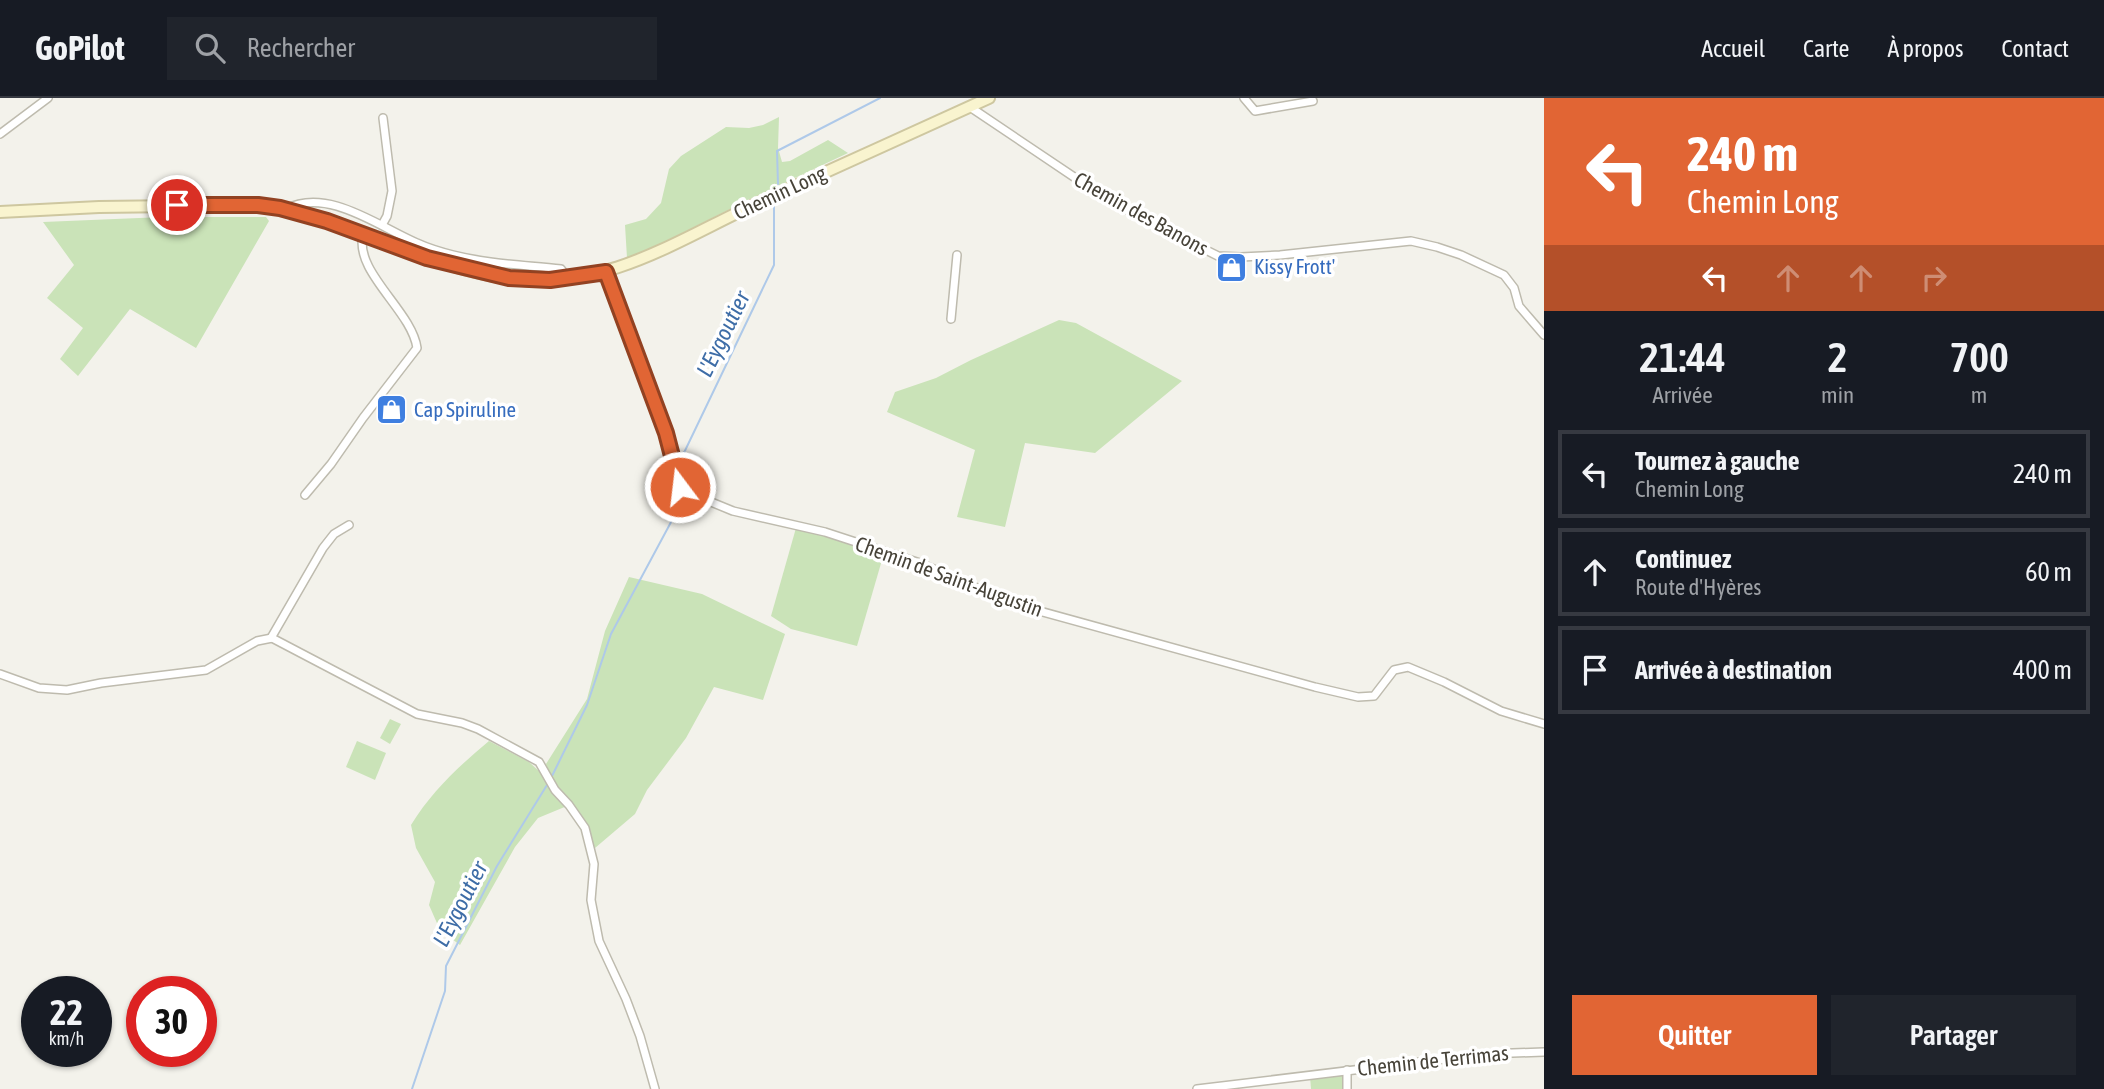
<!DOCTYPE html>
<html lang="fr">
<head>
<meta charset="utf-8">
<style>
	body { margin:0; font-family:"Asap Condensed",sans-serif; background:#20242c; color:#f1f3f6; height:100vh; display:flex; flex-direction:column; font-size:26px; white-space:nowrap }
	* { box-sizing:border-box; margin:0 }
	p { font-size:23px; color:#9ea1a6 }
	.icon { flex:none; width:38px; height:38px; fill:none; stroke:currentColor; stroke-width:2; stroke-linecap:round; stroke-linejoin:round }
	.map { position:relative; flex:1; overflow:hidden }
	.sheet { display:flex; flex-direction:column; background:#171b24; width:560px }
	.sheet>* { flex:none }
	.banner { background:#e16534; color:#fff; overflow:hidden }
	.speed { position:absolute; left:21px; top:878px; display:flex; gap:14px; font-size:35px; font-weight:700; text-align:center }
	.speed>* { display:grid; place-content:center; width:91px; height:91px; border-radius:50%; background:#171b24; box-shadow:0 2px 5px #0004; line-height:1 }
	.speed small { font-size:18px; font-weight:400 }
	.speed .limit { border:10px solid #d22; background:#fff; color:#111 }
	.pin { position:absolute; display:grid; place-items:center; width:60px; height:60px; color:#fff; margin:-30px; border:4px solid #fff; border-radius:50%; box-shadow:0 2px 7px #0007 }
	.me { position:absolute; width:77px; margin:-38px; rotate:345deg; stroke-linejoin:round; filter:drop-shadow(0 0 5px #0008) }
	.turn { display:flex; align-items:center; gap:24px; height:147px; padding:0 28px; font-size:32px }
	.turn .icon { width:91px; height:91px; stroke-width:2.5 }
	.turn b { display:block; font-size:49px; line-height:60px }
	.lanes { display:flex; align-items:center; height:66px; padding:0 28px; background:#0003; justify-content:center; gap:35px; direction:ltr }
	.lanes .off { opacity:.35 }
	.eta { display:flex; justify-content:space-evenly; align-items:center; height:119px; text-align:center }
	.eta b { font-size:42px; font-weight:600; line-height:49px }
	.action { display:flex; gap:14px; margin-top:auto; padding:14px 28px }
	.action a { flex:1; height:80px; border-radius:0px; background:#e16534; color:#fff; font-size:28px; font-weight:600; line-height:80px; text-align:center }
	.action a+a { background:#20242c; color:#f1f3f6 }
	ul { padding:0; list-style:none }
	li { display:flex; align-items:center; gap:21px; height:88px; margin:0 14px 10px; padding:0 14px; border:4px solid #363941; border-radius:0px }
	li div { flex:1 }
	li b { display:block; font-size:26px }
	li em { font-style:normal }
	header { display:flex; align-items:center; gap:42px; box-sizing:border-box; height:98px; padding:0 35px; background:#171b24; border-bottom:2px solid #363941 }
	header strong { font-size:33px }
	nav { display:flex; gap:38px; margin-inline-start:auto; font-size:24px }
	.search { width:490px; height:63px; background:#20242c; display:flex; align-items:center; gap:18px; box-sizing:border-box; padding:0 24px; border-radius:0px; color:#9ea1a6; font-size:26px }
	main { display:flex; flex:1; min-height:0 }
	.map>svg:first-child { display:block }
	.green { fill:#cae3b8 }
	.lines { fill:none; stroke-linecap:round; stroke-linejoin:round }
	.stream { stroke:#aec9e9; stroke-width:2 }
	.minor-casing { stroke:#bebbae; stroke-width:10 }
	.secondary-casing { stroke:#cec7a0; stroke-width:14 }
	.minor { stroke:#fff; stroke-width:7 }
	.secondary { stroke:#f9f4cf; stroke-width:10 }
	.route-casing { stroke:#924222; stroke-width:18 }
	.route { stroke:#e16534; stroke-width:12 }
	.labels { text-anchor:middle; stroke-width:7; stroke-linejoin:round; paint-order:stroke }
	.street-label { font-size:21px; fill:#474339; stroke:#fff }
	.shop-label { font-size:21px; fill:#366cbe; stroke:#fff; text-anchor:start }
	.water-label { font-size:23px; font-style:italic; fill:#3e6da7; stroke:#fff }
</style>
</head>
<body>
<header>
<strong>GoPilot</strong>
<div class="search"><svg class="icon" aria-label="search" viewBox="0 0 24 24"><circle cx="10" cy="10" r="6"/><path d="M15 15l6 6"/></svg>Rechercher</div>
<nav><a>Accueil</a><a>Carte</a><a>À propos</a><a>Contact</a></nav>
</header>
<main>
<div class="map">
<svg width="1544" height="991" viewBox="0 0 1544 991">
	<rect width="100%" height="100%" fill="#f3f2eb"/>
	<g class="green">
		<polygon points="779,19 778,50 782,64 790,63 828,42 848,55 746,103 639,157 627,160 625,127 646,121 661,105 669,71 681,58 726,29 749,30 763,27"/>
		<polygon points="163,119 266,119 269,123 196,250 130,211 78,278 60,261 83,230 47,200 74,167 43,124"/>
		<polygon points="1059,222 1076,225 1182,283 1095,355 1025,345 1005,429 957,419 975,352 887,314 895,294 936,280 971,262"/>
		<polygon points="796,430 884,455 857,548 791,531 771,518"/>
		<path d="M629 479 702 496 785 536 763 602 714 589 686 640 647 692 635 716 595 750C590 741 589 731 584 723 572 704 552 689 546 666L587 601 605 533Z"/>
		<polygon points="390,621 401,626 390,646 380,640"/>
		<polygon points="357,643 386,655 375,682 346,669"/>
		<path d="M489 643 529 664 540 674 552 693 567 708 538 720 515 749 460 847 440 832 429 807 435 784 416 750 411 727C432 693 458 669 489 643Z"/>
		<polygon points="1346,974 1346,991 1311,991 1310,978"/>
	</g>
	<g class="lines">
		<g class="stream">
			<polyline points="778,86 777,53 880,0"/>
			<polyline points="684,377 681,361 774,167 774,105"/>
			<polyline points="552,678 587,607 611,536 685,398"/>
			<polyline points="412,991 445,893 446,868 497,768 547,687"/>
		</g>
		<defs>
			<g id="minor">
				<polyline points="1244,0 1255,13 1313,3"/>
				<polyline points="970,9 1074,79 1139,119 1218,158 1241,159 1280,157 1411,143 1437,149 1461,157 1504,177 1514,190 1519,208 1544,237"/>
				<polyline points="0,36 48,0"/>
				<path d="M286 111C328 89 379 129 417 145 428 150 441 154 453 157 489 166 525 167 561 171L568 180"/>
				<polyline points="382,127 387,118 392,93 383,20"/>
				<polyline points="606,174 666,335 680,389 689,395 733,413 825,434 920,465 1014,506 1315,589 1358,599 1374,598 1394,572 1408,569 1444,584 1501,613 1544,626"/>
				<polyline points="951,221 957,157"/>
				<path d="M305 397 331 366 363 320 417 250C412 213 354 174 363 137"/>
				<polyline points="271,540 323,450 334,436 349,427"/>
				<polyline points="0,576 39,590 67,592 101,585 206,572 257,543 272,540 417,616 462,625 478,631 539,664 555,692 569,707 585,730 594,766 591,802 599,843 626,901 640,938 655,991"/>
				<polyline points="1347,972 1347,991"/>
				<polyline points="1197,991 1486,956 1544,954"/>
			</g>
			<path id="secondary" d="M0 114 99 109 258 107C346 118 424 170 513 181 608 192 679 141 762 103 838 69 913 34 989 0"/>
		</defs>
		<use href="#minor" class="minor-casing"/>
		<use href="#secondary" class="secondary-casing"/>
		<use href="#minor" class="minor"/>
		<use href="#secondary" class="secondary"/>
	</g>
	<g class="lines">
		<defs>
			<polyline id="route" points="177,107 258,107 280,110 327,123 427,160 509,180 550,182 606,174 666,335 680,389"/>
		</defs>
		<use href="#route" class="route-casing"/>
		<use href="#route" class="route"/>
	</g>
	<defs>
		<symbol id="shop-square" viewBox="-11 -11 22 22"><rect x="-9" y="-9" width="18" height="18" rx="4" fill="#3f7fe0" stroke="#fff"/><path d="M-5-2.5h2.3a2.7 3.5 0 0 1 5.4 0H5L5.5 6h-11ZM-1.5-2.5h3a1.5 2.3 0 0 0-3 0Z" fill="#fff"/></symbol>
	</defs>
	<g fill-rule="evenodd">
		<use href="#shop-square" x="1214" y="152" width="35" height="35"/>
		<use href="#shop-square" x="374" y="294" width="35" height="35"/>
	</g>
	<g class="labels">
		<g class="street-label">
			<text transform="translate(780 95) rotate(-25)" y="7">Chemin Long</text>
			<text transform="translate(1141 116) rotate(29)" y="7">Chemin des Banons</text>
			<text transform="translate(949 479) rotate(20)" y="7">Chemin de Saint-Augustin</text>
			<text transform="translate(1433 963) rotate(-6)" y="7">Chemin de Terrimas</text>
		</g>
		<g class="shop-label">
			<text x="1254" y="176">Kissy Frott'</text>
			<text x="414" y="319">Cap Spiruline</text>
		</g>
		<g class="water-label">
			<text transform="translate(723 236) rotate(-64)" y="8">L'Eygoutier</text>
			<text transform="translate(460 806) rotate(-63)" y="8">L'Eygoutier</text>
		</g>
	</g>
</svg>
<div class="speed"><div>22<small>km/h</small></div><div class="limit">30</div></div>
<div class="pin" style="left:177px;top:107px;background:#d93025"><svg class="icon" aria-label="arrive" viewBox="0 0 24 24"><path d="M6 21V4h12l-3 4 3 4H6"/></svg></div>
<svg class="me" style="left:680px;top:389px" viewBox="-20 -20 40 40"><circle r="17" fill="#e16534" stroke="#fff" stroke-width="3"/><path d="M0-11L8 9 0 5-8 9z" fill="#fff"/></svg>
</div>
<section class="sheet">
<div class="banner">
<div class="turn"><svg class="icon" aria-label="left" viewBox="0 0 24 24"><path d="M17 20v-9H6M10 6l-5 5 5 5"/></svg><div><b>240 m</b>Chemin Long</div></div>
<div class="lanes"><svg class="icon" aria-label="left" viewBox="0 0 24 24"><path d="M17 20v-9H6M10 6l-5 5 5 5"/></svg><svg class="icon off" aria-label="ahead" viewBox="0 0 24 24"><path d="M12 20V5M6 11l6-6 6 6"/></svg><svg class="icon off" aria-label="ahead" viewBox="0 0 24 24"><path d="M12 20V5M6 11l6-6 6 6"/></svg><svg class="icon off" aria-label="right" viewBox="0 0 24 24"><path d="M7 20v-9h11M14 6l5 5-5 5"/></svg></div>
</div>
<div class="eta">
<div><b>21:44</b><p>Arrivée</p></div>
<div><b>2</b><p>min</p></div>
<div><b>700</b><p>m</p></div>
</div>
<ul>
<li><svg class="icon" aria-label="left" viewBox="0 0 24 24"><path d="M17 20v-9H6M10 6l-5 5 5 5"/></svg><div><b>Tournez à gauche</b><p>Chemin Long</p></div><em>240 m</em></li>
<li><svg class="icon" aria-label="ahead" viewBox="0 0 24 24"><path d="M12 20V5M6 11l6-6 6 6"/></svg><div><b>Continuez</b><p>Route d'Hyères</p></div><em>60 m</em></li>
<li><svg class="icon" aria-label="arrive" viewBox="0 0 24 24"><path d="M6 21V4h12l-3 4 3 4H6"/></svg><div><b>Arrivée à destination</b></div><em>400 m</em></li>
</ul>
<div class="action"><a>Quitter</a><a>Partager</a></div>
</section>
</main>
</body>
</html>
